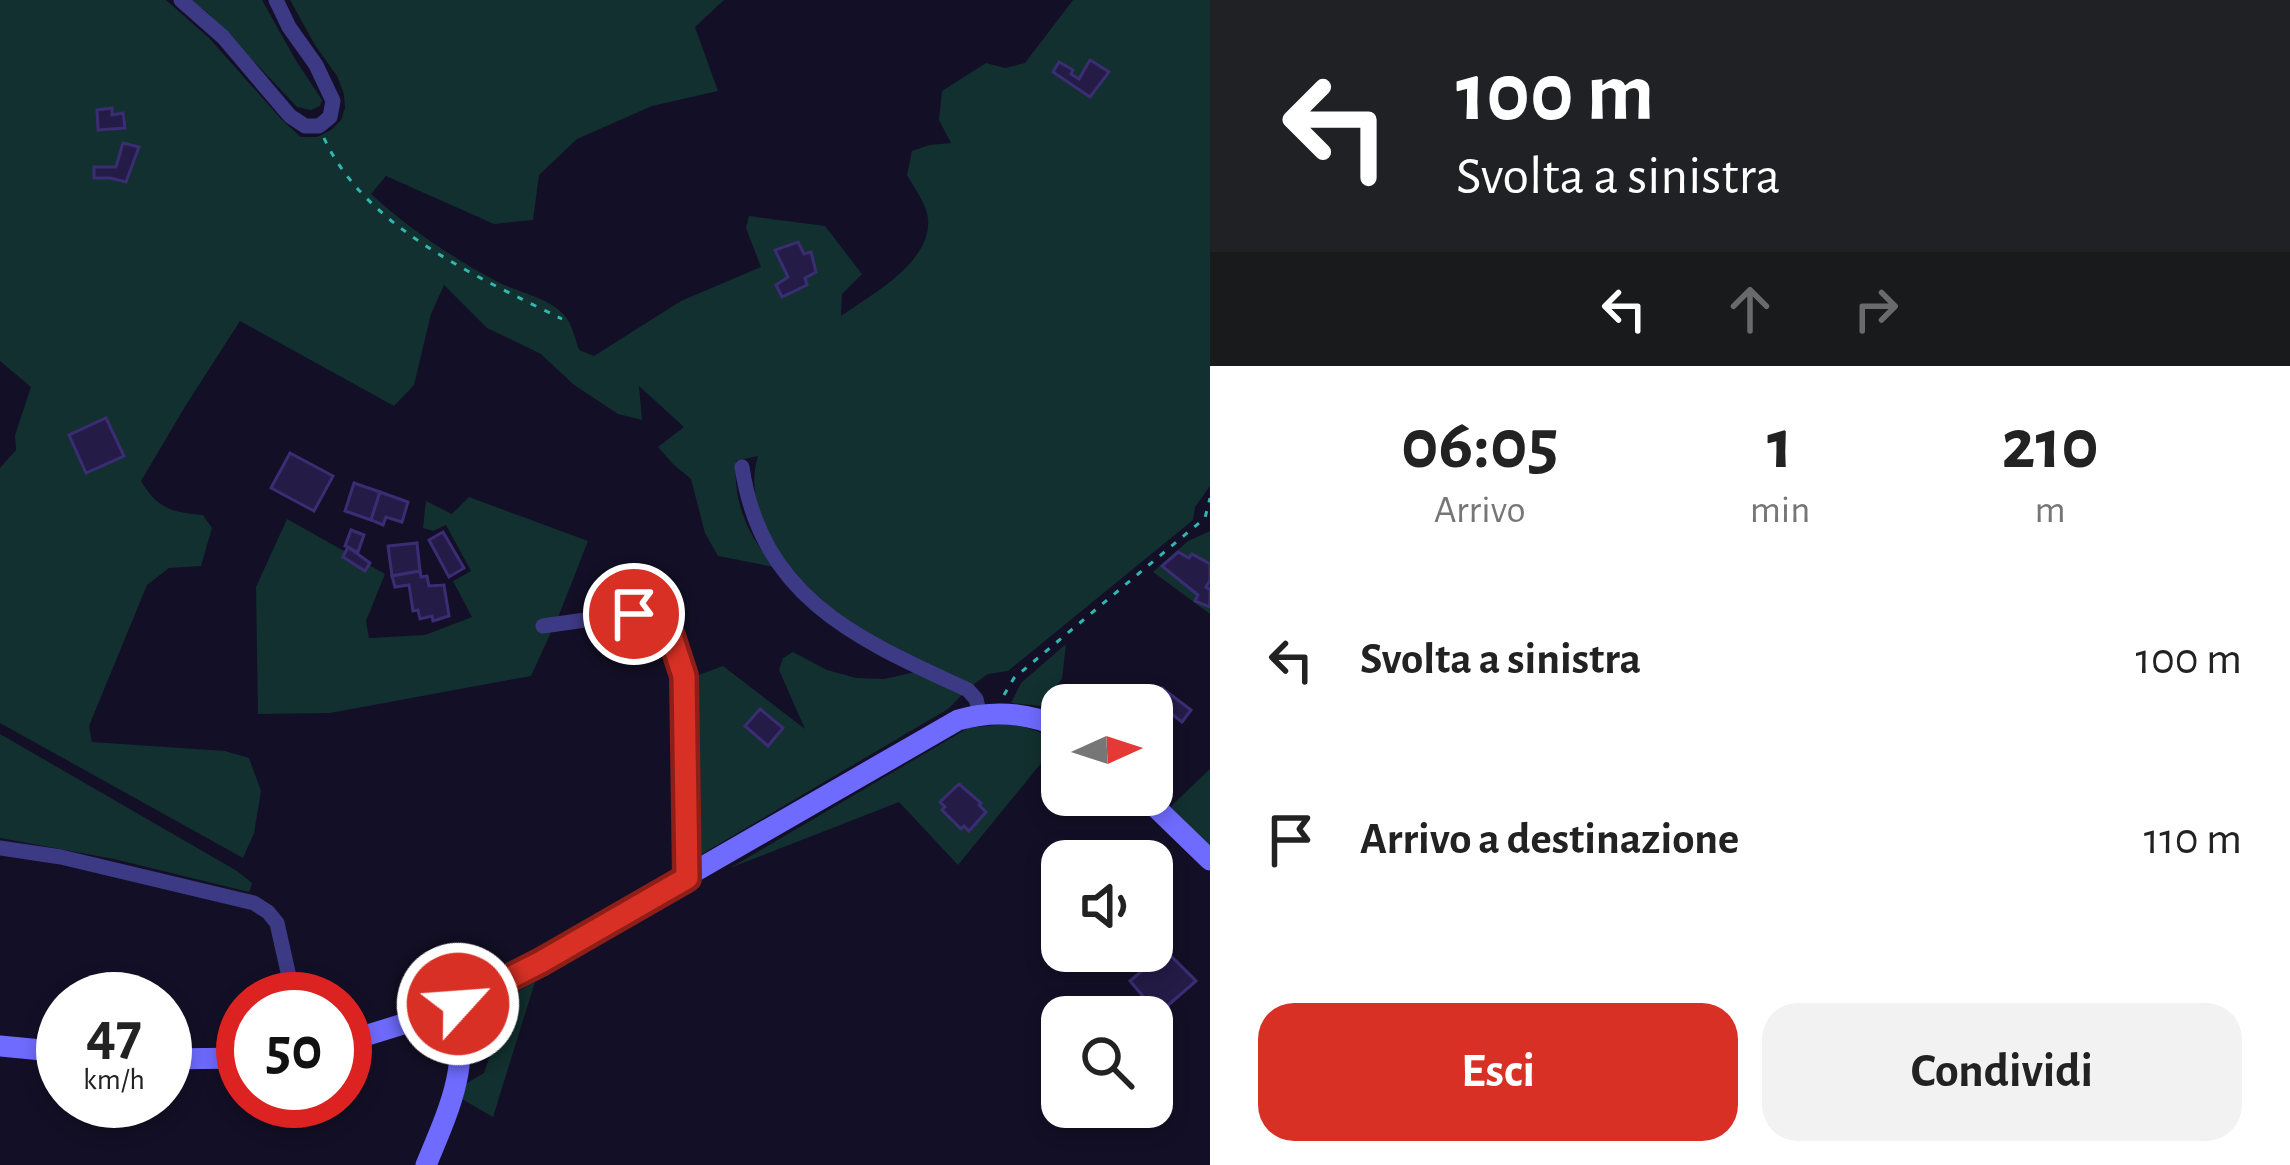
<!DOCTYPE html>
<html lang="it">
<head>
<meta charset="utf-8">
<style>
	body { margin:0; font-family:"Alegreya Sans",sans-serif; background:#f2f2f2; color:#222; height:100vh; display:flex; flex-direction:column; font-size:45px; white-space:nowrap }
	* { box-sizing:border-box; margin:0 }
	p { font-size:39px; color:#767676 }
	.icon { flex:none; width:66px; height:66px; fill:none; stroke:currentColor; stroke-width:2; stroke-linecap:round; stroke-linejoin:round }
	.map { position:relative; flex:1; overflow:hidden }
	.panel { display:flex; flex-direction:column; background:#fff; width:1080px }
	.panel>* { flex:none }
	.hud { background:#202124; color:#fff; overflow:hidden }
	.needle { width:78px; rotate:87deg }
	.tools { position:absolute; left:1041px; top:684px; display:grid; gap:24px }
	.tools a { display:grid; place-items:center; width:132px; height:132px; border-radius:24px; background:#fff; box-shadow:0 6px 18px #0003; font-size:60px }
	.speed { position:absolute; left:36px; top:972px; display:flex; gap:24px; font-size:60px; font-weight:700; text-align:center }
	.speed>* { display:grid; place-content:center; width:156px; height:156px; border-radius:50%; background:#fff; box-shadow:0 6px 18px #0003; line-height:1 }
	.speed small { font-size:30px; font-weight:400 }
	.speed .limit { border:18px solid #d22; background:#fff; color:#111 }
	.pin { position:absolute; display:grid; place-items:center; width:102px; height:102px; color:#fff; margin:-51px; border:6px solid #fff; border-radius:50%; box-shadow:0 3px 12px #0007 }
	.me { position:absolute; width:132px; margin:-66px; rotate:64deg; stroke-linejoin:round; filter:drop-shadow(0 0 9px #0008) }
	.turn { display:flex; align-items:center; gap:42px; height:252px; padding:0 48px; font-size:54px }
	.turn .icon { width:156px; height:156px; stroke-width:2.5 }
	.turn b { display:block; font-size:84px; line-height:102px }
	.lanes { display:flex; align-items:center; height:114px; padding:0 48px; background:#0003; justify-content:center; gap:60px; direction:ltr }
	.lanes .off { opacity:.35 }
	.eta { display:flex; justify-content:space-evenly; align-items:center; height:204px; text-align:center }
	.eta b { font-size:72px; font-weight:700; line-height:84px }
	.cta { display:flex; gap:24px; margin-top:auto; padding:24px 48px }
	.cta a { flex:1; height:138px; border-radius:36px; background:#d93025; color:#fff; font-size:48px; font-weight:700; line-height:138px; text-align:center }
	.cta a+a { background:#f2f2f2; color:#222 }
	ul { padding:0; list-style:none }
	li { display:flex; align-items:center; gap:36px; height:180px; padding:0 48px }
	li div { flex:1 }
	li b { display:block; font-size:45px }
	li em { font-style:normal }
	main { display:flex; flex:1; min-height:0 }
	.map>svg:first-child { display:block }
	.green { fill:#12302f }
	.building { fill:#241b47; stroke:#3b2d73; stroke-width:3 }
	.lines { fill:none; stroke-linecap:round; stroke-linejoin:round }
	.path { stroke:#2fb8b0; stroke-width:3; stroke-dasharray:6 9; stroke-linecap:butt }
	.street { stroke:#3d3a85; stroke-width:15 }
	.secondary { stroke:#6f6bff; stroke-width:21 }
	.route-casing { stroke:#8d1f18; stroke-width:30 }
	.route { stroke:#d93025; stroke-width:21 }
</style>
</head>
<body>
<main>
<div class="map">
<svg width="1210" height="1165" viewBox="0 0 1210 1165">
	<rect width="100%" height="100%" fill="#130f26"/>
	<g class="green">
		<path d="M0 0H166L209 38 283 121 301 137H317L331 130 341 120 345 108 344 94 337 76 315 45 290 0H724L695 27 718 91 652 106 577 139 539 175 533 220 494 224 386 176 371 194C408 228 451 257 496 281 516 292 548 297 564 315 572 323 575 339 579 350L594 356 681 301 761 267 746 228 749 216 825 226 862 274 842 294 841 316C872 294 932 262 928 219 927 204 914 188 907 175L912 151 929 145 951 143 939 120 942 91 986 63 1005 68 1025 63 1073 0H1210V486L1195 507 1193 520 1008 671 988 674 970 687C939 672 907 659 876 642 818 610 736 527 758 456L736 461C733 505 748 534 774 567L718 556 705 533 691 479 673 464 658 447 684 427 639 386 642 420 618 414 574 385 541 354 487 328 444 285 431 314 414 385 394 406 240 321 186 405 141 481C158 509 171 512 203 515L212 528 201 566 169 568 147 585 89 726 92 742 225 751 249 758 261 791 254 833 243 858 0 723V468L16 450 15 435 31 387 0 361Z"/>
		<polygon points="192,0 262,0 295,59 322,100 320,106 311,110 297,107 209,14"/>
		<polygon points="469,497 588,541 559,615 531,676 330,713 258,714 256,587 287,519 385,574 366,621 369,638 425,635 472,617 453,581 471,571 446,525 433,531 423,528 426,501 452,514"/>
		<polygon points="1210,531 1210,614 1153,572 1188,541"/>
		<polygon points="1066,644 1062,679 1040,706 1011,703 1021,683"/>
		<polygon points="793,652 827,670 856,678 884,679 915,672 964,693 948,709 702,854 697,847 693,677 723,666 805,729 779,670 783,658"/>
		<polygon points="1006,724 1025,727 1060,740 958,865 899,802 730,868 968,728"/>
		<polygon points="0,734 237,871 252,883 249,892 114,859 0,838"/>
		<polygon points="1210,769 1210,848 1170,807"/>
		<polygon points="535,982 493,1117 462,1099 467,1083 484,1073 511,995"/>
	</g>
	<g class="building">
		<polygon points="1090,60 1109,72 1090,97 1053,72 1059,62 1073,70 1071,74 1079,79"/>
		<polygon points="112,108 112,115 123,113 125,128 98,130 97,110"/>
		<polygon points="123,143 139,147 126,182 110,178 94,178 94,167 116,167"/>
		<polygon points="798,242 804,254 811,252 816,272 805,278 807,285 782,297 776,285 788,277 775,250"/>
		<polygon points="106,418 124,456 86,473 69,435"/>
		<polygon points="290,453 333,476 314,511 271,488"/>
		<polygon points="354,483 380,492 371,520 345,511"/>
		<polygon points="380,492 408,502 402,522 386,517 383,525 371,520"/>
		<polygon points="351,530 364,535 358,552 345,546"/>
		<polygon points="443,532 464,568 449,577 429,540"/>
		<polygon points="417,543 420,571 392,576 388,546"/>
		<polygon points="348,547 370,563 365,571 343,557"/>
		<polygon points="1178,552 1189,558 1192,554 1210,564 1210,580 1206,587 1210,590 1210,607 1195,601 1198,595 1162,566"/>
		<polygon points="420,571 421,577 427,576 429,586 444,585 449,616 433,621 432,616 420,619 418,610 413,611 409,585 395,587 392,576"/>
		<polygon points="1162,688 1191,710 1182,722 1154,700"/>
		<polygon points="760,709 783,728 768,746 745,726"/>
		<polygon points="1152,723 1171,737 1159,754 1169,762 1152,781 1152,760 1157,753 1152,749"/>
		<polygon points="959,784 981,803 979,805 986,812 969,831 964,826 961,829 942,810 945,807 940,802"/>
		<polygon points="1152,937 1196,981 1158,1014 1130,981 1143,970 1127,951 1152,951"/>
	</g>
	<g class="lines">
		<g class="path">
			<path d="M324 138C365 228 478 277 562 319"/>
			<polyline points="1004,695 1014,678 1205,518 1210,498"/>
		</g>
		<g class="street">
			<polyline points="181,0 223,37 290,116 305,126 319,126 330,117 333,101 316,65 289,27 276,0"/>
			<path d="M742 467C762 600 860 640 968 690L976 699 980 715"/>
			<polyline points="543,626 634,613 662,623 671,636 684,676 687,877"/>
			<polyline points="0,848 61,857 254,903 268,912 277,923 294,999"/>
		</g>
		<g class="secondary">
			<polyline points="1143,795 1210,860"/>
			<path d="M345 1042 413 1021 503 982 958 720C993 710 1029 713 1062 728"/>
			<polyline points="0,1046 63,1052"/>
			<polyline points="165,1059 243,1058"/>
			<path d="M426 1165C451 1105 468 1070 458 1003"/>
		</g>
	</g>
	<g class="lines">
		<defs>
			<polyline id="route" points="458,1004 541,962 687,878 684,676 671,636 662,623 634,614"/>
		</defs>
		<use href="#route" class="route-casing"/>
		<use href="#route" class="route"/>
	</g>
</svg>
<div class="tools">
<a><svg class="needle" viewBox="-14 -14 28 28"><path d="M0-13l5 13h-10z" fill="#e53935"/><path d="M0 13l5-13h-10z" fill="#767676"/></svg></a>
<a><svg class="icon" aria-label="sound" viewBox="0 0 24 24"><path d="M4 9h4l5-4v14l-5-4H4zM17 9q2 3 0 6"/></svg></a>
<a><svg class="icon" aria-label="search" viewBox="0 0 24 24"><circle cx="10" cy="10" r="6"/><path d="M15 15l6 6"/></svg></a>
</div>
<div class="speed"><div>47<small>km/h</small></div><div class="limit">50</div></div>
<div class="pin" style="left:634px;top:614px;background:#d93025"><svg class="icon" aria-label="arrive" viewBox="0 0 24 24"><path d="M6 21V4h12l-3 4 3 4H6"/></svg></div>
<svg class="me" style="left:458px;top:1004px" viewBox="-20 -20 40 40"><circle r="17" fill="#d93025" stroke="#fff" stroke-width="3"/><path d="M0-11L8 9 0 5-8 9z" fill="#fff"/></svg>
</div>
<section class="panel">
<div class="hud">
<div class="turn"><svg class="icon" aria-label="left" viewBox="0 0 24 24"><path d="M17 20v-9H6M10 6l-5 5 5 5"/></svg><div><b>100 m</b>Svolta a sinistra</div></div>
<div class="lanes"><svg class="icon" aria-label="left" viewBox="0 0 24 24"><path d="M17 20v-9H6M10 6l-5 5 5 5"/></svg><svg class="icon off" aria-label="ahead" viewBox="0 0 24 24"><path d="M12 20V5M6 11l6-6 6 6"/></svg><svg class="icon off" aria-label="right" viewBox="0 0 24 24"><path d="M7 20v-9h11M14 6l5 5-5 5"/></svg></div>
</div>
<div class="eta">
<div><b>06:05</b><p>Arrivo</p></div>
<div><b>1</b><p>min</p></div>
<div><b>210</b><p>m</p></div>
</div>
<ul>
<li><svg class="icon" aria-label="left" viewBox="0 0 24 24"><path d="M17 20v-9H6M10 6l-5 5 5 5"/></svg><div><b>Svolta a sinistra</b></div><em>100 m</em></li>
<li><svg class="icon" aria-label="arrive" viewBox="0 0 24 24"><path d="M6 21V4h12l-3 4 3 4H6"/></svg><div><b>Arrivo a destinazione</b></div><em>110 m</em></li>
</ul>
<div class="cta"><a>Esci</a><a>Condividi</a></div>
</section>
</main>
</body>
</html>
